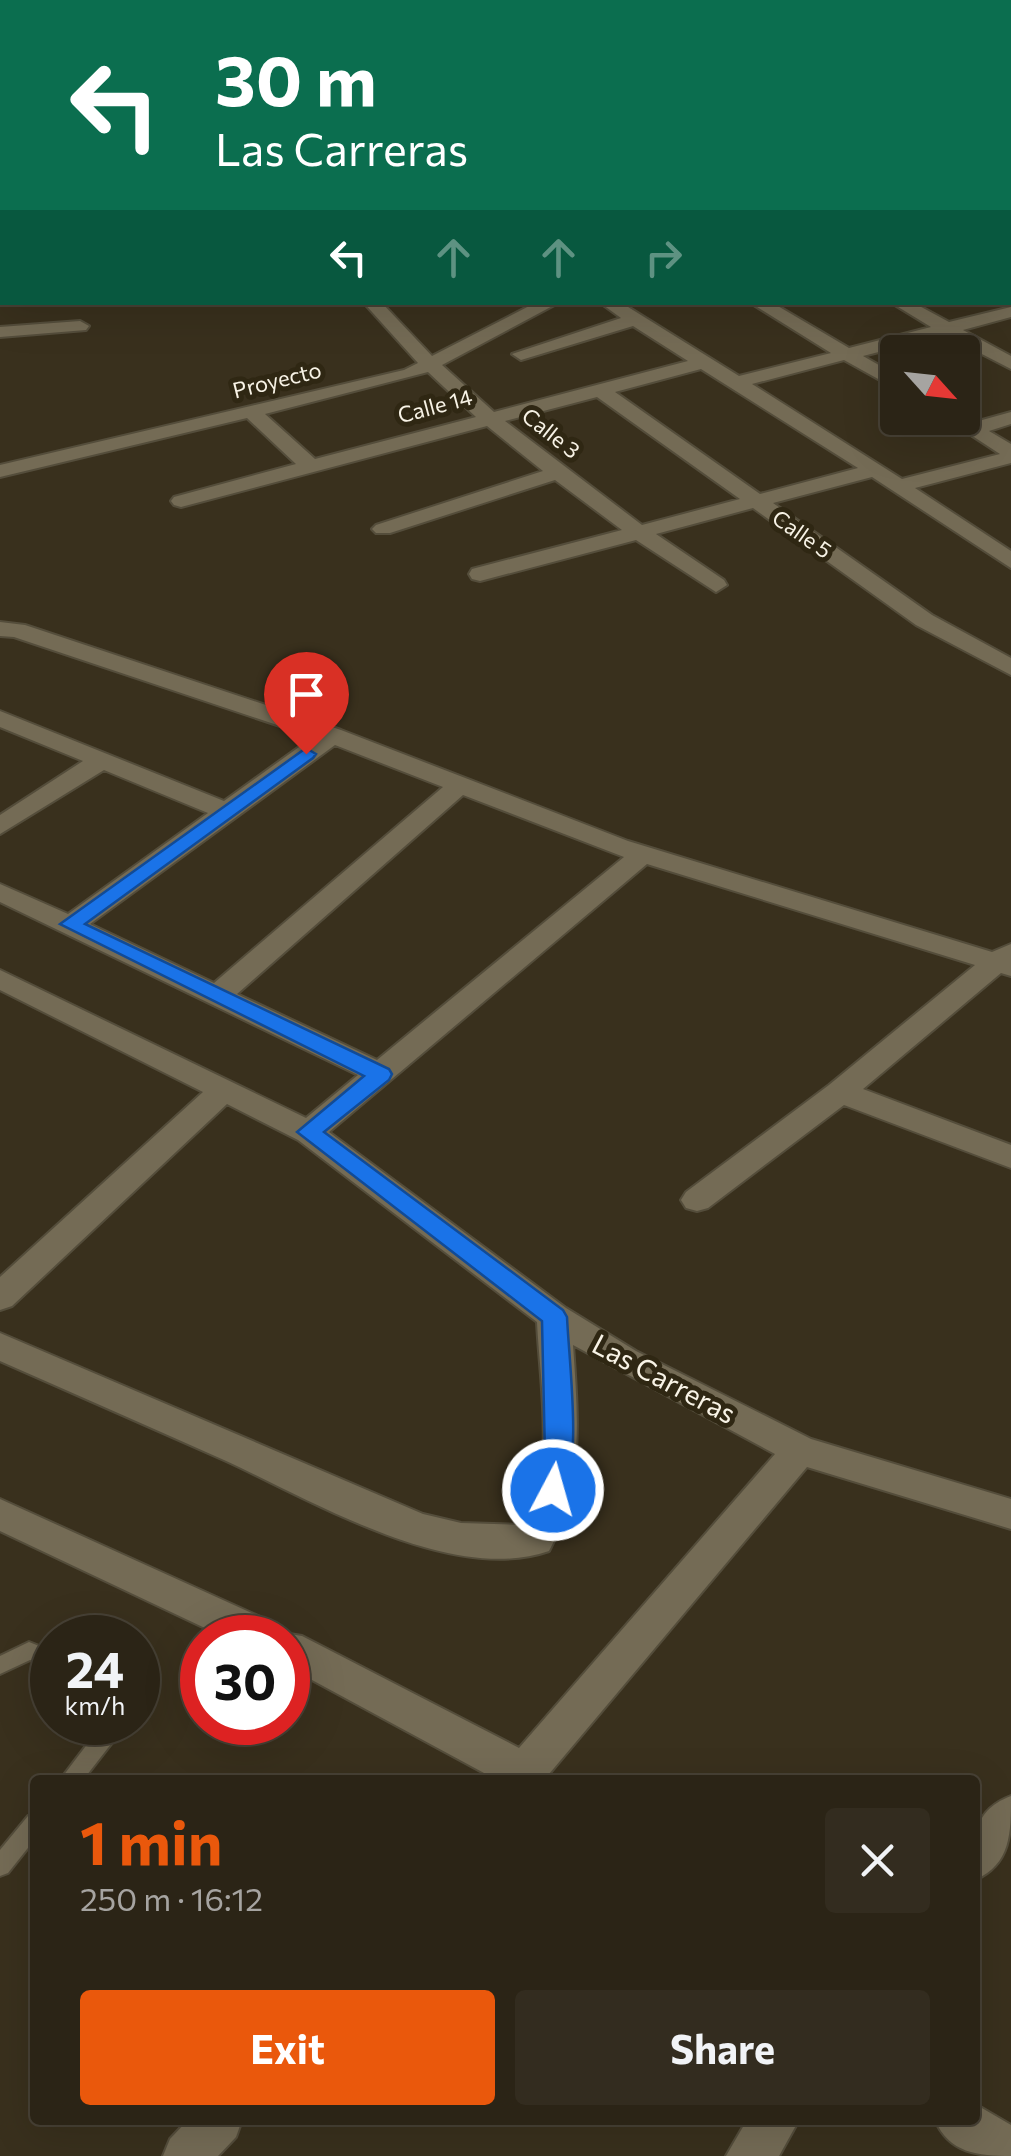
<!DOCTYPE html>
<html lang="en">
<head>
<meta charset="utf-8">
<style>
	body { margin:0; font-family:Commissioner,sans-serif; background:#332c1f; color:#f1f3f6; height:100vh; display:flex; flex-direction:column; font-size:38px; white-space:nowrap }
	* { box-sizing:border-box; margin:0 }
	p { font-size:32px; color:#a6a4a1 }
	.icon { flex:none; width:55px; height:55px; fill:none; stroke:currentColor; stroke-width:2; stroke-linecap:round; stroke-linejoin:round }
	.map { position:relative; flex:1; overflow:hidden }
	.panel { position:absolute; left:30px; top:1775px; width:950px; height:350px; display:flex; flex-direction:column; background:#2b2416; border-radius:10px; box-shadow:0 10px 40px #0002,0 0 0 2px #474135 }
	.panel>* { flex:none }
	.hud { position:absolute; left:0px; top:0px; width:1012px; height:305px; box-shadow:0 10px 40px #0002,0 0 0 2px #474135; background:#0b6e4f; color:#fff; overflow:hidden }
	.needle { width:65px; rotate:117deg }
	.buttons { position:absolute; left:880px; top:335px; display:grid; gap:20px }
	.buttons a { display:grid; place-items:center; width:100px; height:100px; border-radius:10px; background:#2b2416; box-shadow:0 10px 40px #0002,0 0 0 2px #474135; font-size:50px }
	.speed { position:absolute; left:30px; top:1615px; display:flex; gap:20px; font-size:50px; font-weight:700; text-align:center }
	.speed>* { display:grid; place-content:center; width:130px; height:130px; border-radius:50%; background:#2b2416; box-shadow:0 10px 40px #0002,0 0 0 2px #474135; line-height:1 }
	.speed small { font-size:25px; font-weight:400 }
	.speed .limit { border:15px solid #d22; background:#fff; color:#111 }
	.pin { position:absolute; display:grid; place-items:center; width:85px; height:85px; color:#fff; margin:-102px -42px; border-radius:50% 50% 50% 0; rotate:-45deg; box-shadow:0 0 10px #0007 }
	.pin .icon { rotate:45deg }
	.me { position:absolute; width:110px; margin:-55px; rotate:6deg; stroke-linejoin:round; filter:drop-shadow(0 0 8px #0008) }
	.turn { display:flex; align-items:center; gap:35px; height:210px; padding:0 50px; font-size:45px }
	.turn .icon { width:130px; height:130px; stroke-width:2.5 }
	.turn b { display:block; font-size:70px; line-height:85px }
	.lanes { display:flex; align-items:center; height:95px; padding:0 50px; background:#0003; justify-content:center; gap:50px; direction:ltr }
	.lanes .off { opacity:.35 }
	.round { display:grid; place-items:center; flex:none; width:105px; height:105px; border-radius:10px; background:#332c1f }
	.head { display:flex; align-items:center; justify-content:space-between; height:170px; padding:0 50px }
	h1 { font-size:60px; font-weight:700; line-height:75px; color:#ea580c }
	.action { display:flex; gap:20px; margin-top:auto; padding:20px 50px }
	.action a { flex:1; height:115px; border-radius:10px; background:#ea580c; color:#fff; font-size:40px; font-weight:700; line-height:115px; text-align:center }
	.action a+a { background:#332c1f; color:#f1f3f6 }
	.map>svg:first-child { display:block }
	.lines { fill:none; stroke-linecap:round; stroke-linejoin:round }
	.lane-casing { stroke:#544d3b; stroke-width:4 }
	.street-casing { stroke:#544d3b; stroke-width:4 }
	.lane { fill:#746b55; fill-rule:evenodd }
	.street { fill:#746b55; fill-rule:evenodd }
	.route { fill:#1a73e8; stroke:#114b97; stroke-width:2.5 }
	.labels { text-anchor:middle; stroke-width:10; stroke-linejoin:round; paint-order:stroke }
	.far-street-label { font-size:22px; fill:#f8f3e6; stroke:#2f2713 }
	.street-label { font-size:28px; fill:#f8f3e6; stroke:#2f2713 }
</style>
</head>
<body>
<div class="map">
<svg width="1011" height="2156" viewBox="0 0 1011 2156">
	<rect width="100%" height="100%" fill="#39301d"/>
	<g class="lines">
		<defs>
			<g id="lane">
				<polygon points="29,1642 52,1651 52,1668 30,1660 0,1674 0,1656"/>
				<polygon points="101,1722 121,1722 118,1735 83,1780 60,1780 101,1726"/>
				<polygon points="35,1813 35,1839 8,1873 0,1876 0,1850 28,1816"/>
			</g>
			<g id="street">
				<polygon points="79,0 91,0 91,1 78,2"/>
				<polygon points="541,0 561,0 562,2 542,2"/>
				<polygon points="968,0 983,0 984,2 969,2"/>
				<polygon points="1010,0 1011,0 1011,8 1010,2 1005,2"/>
				<polygon points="2,13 2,25 0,26 0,14"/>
				<rect x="1010" y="27" width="1" height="8"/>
				<rect x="0" y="64" width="2" height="8"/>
				<rect x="0" y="114" width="2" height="10"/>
				<rect x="1010" y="117" width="1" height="8"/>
				<polygon points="2,144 2,156 0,157 0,145"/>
				<rect x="1010" y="172" width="1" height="10"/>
				<rect x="1010" y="213" width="1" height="11"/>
				<rect x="1010" y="282" width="1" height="10"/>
				<path d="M363 302H381L432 356 537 302H560L442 365 494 412 688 361 633 326 521 360 512 354 621 318 599 302H620L739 376 831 353 749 302H771L849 348 931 327 890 302H912L949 322 1011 307V317L963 330 1011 356V369L945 335 863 356 898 376V390L844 360 752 384 902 479 1000 454 945 418 962 415 975 422 1011 412V424L989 431 1011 444V463L915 488 1011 551V568L872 477 773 503 932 615 1011 658V675L916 625 753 508 656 534 724 580 727 585 716 592 636 540 480 581 472 579 469 574 472 569 622 530 555 480 390 533H376L372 529 376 525 543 471 487 426 181 507 174 505 171 501 174 497 296 464 247 418 0 477V465L404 370 418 363ZM701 369 858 468 760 494 615 392ZM428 372 476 417 315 459 265 414ZM597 397 740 499 642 525 505 421Z"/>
				<polygon points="80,321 89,326 86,330 0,337 0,327"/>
				<path d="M0 622 25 625 341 730 628 841 992 952 1011 944V976L1001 973 863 1089 1011 1145V1168L844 1105 708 1208 697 1211 686 1208 681 1200 686 1192 829 1085 975 965 647 864 329 1132 566 1308 636 1351 811 1439 1011 1499V1529L807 1467 544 1780H497L288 1667V1638H226L0 1531V1499L280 1626 283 1633 302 1636 519 1748 775 1454 573 1345C578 1418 584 1485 549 1551 451 1585 312 1500 224 1460 150 1427 75 1394 0 1361V1333L423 1514 461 1523 525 1525C556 1467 540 1385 537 1322L298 1140 227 1104 12 1306 0 1310V1277L203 1092 0 990V970L306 1118 358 1075 0 902V884L68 914 208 813 104 770 0 834V815L83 761 0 727V711L224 801 313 737 14 637 0 636ZM335 745 443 787 214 983 90 924ZM463 795 624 857 377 1060 237 994Z"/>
				<path d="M1011 1796C1011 1833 1011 1864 975 1880 975 1842 969 1812 1011 1796Z"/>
				<path d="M975 2104 1011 2125V2156C978 2156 949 2153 935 2120H975Z"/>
				<polygon points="188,2120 242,2120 236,2137 218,2156 163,2156 170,2139"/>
				<polygon points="747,2120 799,2120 779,2156 726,2156"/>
			</g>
		</defs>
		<use href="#lane" class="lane-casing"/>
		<use href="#street" class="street-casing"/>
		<use href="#lane" class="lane"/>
		<use href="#street" class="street"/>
	</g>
	<path class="route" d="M306 748 316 754 313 758 85 924 389 1069 392 1074 389 1080 324 1132 563 1310 567 1317C569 1362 582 1460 563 1498L553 1501 543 1498 539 1490 545 1456 542 1321 297 1132 364 1076 60 924Z"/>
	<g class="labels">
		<g class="far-street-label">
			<text transform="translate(277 380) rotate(-14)" y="8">Proyecto</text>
			<text transform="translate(435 406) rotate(-15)" y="8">Calle 14</text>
			<text transform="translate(551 433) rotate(38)" y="8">Calle 3</text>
			<text transform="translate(802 534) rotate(35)" y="8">Calle 5</text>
		</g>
		<g class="street-label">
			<text transform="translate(664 1379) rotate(28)" y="10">Las Carreras</text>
		</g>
	</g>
</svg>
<div class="buttons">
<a><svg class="needle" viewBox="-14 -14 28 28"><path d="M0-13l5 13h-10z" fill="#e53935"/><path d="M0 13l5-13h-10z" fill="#a6a4a1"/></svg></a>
</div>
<div class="speed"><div>24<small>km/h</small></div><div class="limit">30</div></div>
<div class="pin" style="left:306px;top:754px;background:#d93025"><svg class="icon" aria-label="arrive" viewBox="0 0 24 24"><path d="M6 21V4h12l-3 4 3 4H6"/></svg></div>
<svg class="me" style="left:553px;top:1490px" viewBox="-20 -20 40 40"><circle r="17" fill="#1a73e8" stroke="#fff" stroke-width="3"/><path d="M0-11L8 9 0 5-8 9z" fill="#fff"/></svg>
<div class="hud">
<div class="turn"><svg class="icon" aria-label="left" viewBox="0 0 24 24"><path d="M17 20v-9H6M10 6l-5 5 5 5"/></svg><div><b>30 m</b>Las Carreras</div></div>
<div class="lanes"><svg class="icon" aria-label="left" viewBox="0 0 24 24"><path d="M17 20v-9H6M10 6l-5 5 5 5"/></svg><svg class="icon off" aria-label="ahead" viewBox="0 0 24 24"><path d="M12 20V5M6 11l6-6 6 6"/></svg><svg class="icon off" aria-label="ahead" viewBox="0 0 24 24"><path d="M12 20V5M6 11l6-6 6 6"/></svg><svg class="icon off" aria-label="right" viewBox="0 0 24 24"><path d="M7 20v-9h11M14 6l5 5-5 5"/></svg></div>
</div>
<section class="panel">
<div class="head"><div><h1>1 min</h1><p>250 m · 16:12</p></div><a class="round"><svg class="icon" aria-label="close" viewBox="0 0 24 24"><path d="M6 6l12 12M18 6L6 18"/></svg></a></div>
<div class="action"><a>Exit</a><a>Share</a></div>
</section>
</div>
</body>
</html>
